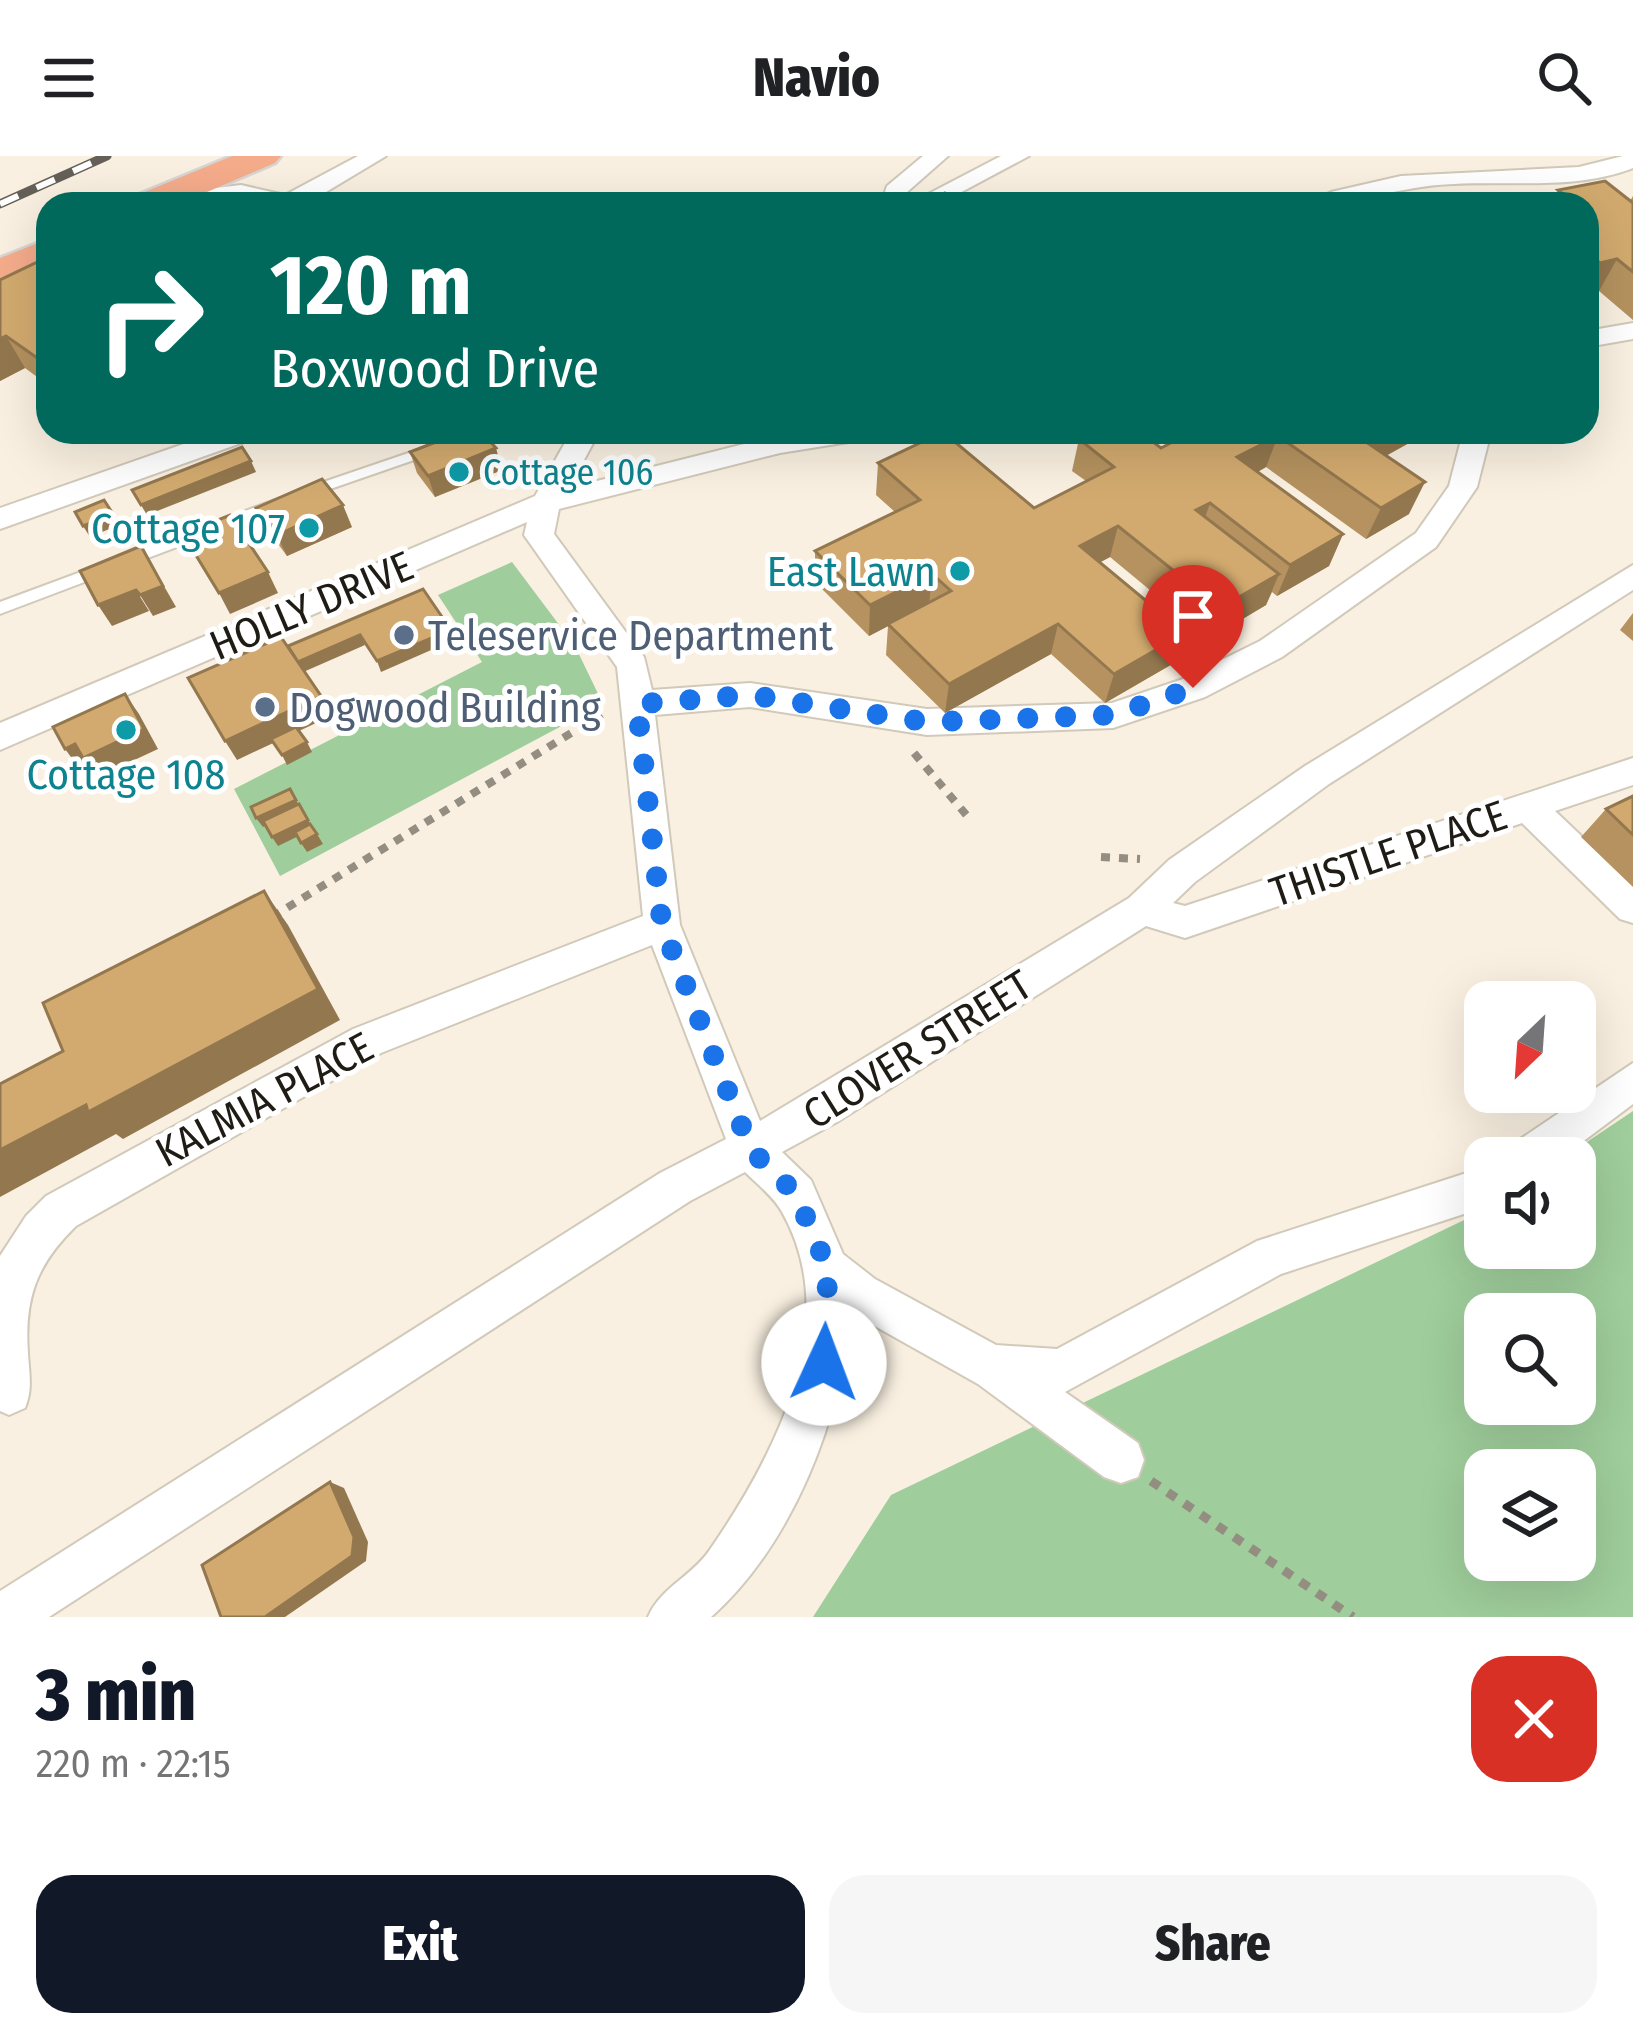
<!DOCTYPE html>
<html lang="en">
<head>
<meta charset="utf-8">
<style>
	body { margin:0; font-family:"Fira Sans Condensed",sans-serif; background:#f6f6f6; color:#202124; height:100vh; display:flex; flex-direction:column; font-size:45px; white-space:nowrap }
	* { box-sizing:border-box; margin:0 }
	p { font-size:39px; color:#757577 }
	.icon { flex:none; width:66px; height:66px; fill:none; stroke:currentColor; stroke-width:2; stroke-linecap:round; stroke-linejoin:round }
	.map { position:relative; height:1461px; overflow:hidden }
	.panel { display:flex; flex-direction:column; background:#fff; flex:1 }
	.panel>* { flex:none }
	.guide { position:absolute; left:36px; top:36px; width:1563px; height:252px; border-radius:36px; box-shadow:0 12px 48px #0002; background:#00695c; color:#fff; overflow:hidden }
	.needle { width:78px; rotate:205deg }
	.controls { position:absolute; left:1464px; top:825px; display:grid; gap:24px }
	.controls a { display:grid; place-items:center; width:132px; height:132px; border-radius:24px; background:#fff; box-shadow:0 12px 48px #0002; font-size:60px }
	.pin { position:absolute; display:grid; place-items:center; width:102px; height:102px; color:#fff; margin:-123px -51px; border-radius:50% 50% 50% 0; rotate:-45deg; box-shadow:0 0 12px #0007 }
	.pin .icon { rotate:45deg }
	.me { position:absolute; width:132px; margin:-66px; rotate:2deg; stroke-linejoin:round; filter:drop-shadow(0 0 9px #0008) }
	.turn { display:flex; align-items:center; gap:42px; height:252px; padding:0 36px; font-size:54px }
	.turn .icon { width:156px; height:156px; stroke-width:2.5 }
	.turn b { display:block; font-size:84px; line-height:102px }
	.round { display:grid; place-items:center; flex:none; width:126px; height:126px; border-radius:36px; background:#f6f6f6 }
	.overview { display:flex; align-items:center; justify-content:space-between; height:204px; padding:0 36px }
	h1 { font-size:72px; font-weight:800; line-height:90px; color:#111827 }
	.cta { display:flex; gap:24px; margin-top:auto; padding:24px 36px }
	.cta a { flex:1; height:138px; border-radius:36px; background:#111827; color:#fff; font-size:48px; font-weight:800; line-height:138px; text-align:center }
	.cta a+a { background:#f6f6f6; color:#202124 }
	header { display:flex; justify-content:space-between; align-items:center; height:156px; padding:0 36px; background:#fff; font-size:54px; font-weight:800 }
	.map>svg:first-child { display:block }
	.green { fill:#9fcd9b; fill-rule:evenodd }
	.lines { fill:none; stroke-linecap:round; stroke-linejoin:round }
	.service-casing { stroke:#d1c9b9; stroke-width:4 }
	.minor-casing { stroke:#d1c9b9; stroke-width:4 }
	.primary-casing { stroke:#d7d6d5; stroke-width:5 }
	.path-far1 { stroke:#938d82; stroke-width:8; stroke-dasharray:9 9; stroke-linecap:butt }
	.path { stroke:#938d82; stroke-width:9; stroke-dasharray:10 10; stroke-linecap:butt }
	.service { fill:#fff; fill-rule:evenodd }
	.minor { fill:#fff; fill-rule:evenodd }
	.primary { fill:#f5ac8b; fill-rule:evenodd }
	.rail-casing { stroke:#656057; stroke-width:9 }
	.rail { stroke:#fff; stroke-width:6; stroke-dasharray:20; stroke-linecap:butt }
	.wall { fill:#b5925f }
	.shaded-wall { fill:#93774e }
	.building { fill:#d2aa6f; stroke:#93774e; stroke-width:3 }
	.route { stroke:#1a73e8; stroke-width:21; stroke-dasharray:0 37.8 }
	.culture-dot { fill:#0f9aa8; stroke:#fff; stroke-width:4.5 }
	.service-dot { fill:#5c6f8a; stroke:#fff; stroke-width:4.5 }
	.labels { text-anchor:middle; stroke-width:10; stroke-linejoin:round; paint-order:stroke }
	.far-culture-label { font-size:36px; fill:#0d838f; stroke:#fff; text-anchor:start }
	.culture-label { font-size:42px; fill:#0d838f; stroke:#fff; text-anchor:end }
	.street-label { font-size:42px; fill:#1f1c16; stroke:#fff }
	.service-label { font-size:42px; fill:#4e5e75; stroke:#fff; text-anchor:start }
</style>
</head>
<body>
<header><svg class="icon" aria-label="menu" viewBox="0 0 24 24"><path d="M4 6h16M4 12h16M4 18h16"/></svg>Navio<svg class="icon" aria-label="search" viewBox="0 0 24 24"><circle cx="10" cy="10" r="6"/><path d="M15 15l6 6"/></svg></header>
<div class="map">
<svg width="1633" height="1461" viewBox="0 0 1633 1461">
	<rect width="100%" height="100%" fill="#f9f0e1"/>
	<g class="green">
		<polygon points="512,406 575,490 603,548 280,720 234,633 482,506 438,439"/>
		<path d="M1633 955V1461H813L891 1339 1485 1054V1092H1575V1002H1563ZM1485 1158H1575V1248H1485ZM1485 1314H1575V1404H1485Z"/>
	</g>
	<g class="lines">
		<defs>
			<g id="service">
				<polygon points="483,276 508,276 506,279 465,289 458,285 460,282"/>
				<polygon points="432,289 439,293 437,296 310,340 305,342 298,337 300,334"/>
				<polygon points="280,342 287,347 285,350 0,458 0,446"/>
			</g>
			<g id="minor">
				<polygon points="358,0 386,0 306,48 241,43 137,47 149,40 241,29 285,39"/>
				<polygon points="923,0 948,0 906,37 905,48 881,48 887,30"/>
				<polygon points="1001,0 1029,0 939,48 909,48"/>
				<path d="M1623 0H1633V12C1572 36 1502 23 1438 29 1394 33 1352 48 1308 48L1331 36 1401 20 1579 11Z"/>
				<polygon points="1633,167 1633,183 1587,191 1587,175"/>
				<polygon points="218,276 259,276 255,282 0,373 0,352"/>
				<path d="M571 276H599L569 332 780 279 869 276 855 285 780 297 559 353 554 378 644 501 652 534 750 527 927 553 1112 547 1183 523 1260 485 1416 377 1449 330 1463 276H1491L1477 331 1436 391 1282 501 1205 541 1113 572 927 579 750 551 655 559 680 769 760 965 1129 742 1169 704 1305 610 1633 409V434L1329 628 1195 726 1173 747 1185 750 1633 602V629L1555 655 1633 729V767L1620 763 1522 667 1185 782 1146 770 837 966 782 996 811 1024 843 1098 875 1123 996 1189 1057 1193 1257 1085 1485 1011V1051L1281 1118 1065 1236 1138 1287 1144 1304 1138 1321 1121 1327 1104 1321 978 1228 848 1155C845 1259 790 1392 711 1461H648C661 1431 691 1421 709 1395 774 1301 845 1167 782 1056 774 1041 757 1028 745 1016L690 1045 49 1461H0V1435L660 1017 726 983 652 789 381 897 76 1070C37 1108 24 1142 28 1197 29 1217 33 1233 25 1252L9 1259 0 1255V1100L26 1060 46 1040 353 873 643 760 617 511 529 386 524 379 527 366 0 594V567L535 340Z"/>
				<polygon points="1633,907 1633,948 1561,1002 1507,1002 1513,988"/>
			</g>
			<g id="primary">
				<polygon points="232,0 281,0 275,7 179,48 130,48 135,40"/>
				<polygon points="48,83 48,108 0,128 0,102"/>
			</g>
		</defs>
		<use href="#service" class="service-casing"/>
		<use href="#minor" class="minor-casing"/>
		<use href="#primary" class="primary-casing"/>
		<g class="path-far1">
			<polyline points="914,597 968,661"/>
			<polyline points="1101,701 1140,703"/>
			<polyline points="272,761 607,555"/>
		</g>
		<polyline class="path" points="1151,1325 1353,1461"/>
		<use href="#service" class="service"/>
		<use href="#minor" class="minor"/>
		<use href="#primary" class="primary"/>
		<defs>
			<polyline id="rail" points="0,48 107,0"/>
		</defs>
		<use href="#rail" class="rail-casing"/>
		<use href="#rail" class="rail"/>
	</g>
	<g class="wall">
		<polygon points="1558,34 1630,45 1633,40 1633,164 1599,135 1587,138 1587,48 1551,48"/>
		<polygon points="48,101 48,229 25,212 0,225 0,124"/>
		<polygon points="1192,276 1429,276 1386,300 1409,358 1366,383 1266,311 1258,316 1343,378 1329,410 1277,440 1272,436 1266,449 1209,483 1110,401 1100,406 1185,477 1174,507 1105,547 1051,498 945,557 886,499 888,470 869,480 815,426 815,395 895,356 876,339 878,307 1034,352 1086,325 1072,315 1079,283 1161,292"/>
		<polygon points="410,296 502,314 435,341 417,317"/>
		<polygon points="256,352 352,371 287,400 267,373"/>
		<polygon points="1633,457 1633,485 1620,474"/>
		<polygon points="1633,640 1633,731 1581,681 1606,653"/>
	</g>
	<g class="shaded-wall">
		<polygon points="1617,103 1599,135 1587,138 1587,130 1600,107"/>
		<polygon points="6,180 25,212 0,225 0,183"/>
		<polygon points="1386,276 1429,276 1352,318 1366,286"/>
		<polygon points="1278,280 1266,311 1226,333 1237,301"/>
		<polygon points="496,292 502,314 435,341 428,320"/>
		<polygon points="251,305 256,316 147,359 141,349"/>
		<polygon points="1425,326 1409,358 1366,383 1381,352"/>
		<polygon points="1210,347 1199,379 1196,354"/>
		<polygon points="343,349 352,371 287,400 277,379"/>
		<polygon points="113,358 119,369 90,381 83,370"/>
		<polygon points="1118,370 1110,401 1073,421 1080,390"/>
		<polygon points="1343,378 1329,410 1277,440 1290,409"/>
		<polygon points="153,411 176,451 153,460 140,439"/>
		<polygon points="268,416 278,437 230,458 219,437"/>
		<polygon points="932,418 929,449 869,480 870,449"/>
		<polygon points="1279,418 1266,449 1209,483 1220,452"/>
		<polygon points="136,434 149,455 112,470 98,449"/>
		<polygon points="1058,468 1051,498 945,557 949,528"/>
		<polygon points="451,474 454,484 381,516 377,505"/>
		<polygon points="1185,477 1174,507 1105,547 1114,518"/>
		<polygon points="360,479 365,489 301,517 296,506"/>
		<polygon points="125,538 139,558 158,593 98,621 88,609 80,613 65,593"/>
		<polygon points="321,540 331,560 237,604 225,585"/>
		<polygon points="307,586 312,596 287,609 282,599"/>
		<polygon points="296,644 301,653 263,671 256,662"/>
		<polygon points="308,664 313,673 278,690 272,681"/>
		<polygon points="317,678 323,688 307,696 301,687"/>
		<polygon points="264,735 288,769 340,864 123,983 116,978 0,1041 0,994"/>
		<polygon points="330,1326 344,1332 368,1386 366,1405 285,1461 265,1461"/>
	</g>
	<g class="building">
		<polygon points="1605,25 1633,47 1633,116 1617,103 1600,107 1587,96 1587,48 1575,48 1558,34"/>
		<polygon points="945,37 966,48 925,48"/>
		<polygon points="48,101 48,204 43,206 6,180 0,183 0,124"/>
		<polygon points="462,276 481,276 496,292 428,320 410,296"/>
		<polygon points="943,276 1034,352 1114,311 1079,283 1093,276 1140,276 1161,292 1192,276 1386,276 1366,286 1425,326 1381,352 1278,280 1237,301 1343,378 1290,409 1210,347 1196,354 1279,418 1220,452 1118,370 1080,390 1185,477 1114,518 1058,468 949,528 888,468 951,435 932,418 870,449 815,395 920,344 878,307"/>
		<polygon points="242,291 251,305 141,349 132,334"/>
		<polygon points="322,323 343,349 277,379 256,352"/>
		<polygon points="104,344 113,358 83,370 75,356"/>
		<polygon points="230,359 268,416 219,437 183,378"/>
		<polygon points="141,390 163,430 140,439 136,434 98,449 80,415"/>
		<polygon points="423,433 451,474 377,505 360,479 298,506 288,490"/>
		<polygon points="281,481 321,540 225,585 188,522"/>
		<polygon points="125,538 144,573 83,602 75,588 65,593 53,571"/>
		<polygon points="296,571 307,586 282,599 271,583"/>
		<polygon points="290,633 296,644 256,662 251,651"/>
		<polygon points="1633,640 1633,679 1606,653"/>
		<polygon points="299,648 308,664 272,681 263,665"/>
		<polygon points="310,668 317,678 301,687 295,676"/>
		<polygon points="264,735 318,833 88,956 86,949 0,994 0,928 63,895 43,847"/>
		<polygon points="330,1326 354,1381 352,1400 265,1461 221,1461 202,1409"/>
	</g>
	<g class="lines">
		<polyline class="route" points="824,1207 828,1113 796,1038 751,994 662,769 637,548 750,539 927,566 1113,559 1193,532"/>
	</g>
	<g class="culture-dot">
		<circle cx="459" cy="316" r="12"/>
		<circle cx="309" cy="372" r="12"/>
		<circle cx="960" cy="415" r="12"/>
		<circle cx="126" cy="574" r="12"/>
	</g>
	<g class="service-dot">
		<circle cx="404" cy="479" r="12"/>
		<circle cx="265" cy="551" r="12"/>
	</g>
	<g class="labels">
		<g class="far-culture-label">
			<text x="483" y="329">Cottage 106</text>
		</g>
		<g class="culture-label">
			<text x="285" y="387">Cottage 107</text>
			<text x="936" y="430">East Lawn</text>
			<text x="126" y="633" text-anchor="middle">Cottage 108</text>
		</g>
		<g class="street-label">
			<text transform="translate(311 449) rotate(-23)" y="15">HOLLY DRIVE</text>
			<text transform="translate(1388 697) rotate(-19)" y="15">THISTLE PLACE</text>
			<text transform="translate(917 893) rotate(-32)" y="15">CLOVER STREET</text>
			<text transform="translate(264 943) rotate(-28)" y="15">KALMIA PLACE</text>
		</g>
		<g class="service-label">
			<text x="428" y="494">Teleservice Department</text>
			<text x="289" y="566">Dogwood Building</text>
		</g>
	</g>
</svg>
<div class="controls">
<a><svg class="needle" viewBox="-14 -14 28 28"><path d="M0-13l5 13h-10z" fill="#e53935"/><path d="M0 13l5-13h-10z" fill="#757577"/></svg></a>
<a><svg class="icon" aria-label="sound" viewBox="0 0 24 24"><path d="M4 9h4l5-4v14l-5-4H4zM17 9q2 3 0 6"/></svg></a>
<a><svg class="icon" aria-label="search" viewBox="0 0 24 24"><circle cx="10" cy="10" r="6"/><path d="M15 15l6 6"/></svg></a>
<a><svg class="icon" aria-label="layers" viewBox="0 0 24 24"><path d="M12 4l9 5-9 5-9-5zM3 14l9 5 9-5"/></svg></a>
</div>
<div class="pin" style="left:1193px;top:532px;background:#d93025"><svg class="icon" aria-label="arrive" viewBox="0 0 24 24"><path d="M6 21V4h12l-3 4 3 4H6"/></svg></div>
<svg class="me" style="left:824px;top:1207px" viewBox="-20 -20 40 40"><circle r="19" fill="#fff"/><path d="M0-13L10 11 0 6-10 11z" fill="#1a73e8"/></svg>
<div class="guide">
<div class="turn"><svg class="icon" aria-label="right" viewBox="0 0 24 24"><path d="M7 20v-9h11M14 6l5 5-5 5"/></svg><div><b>120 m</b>Boxwood Drive</div></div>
</div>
</div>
<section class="panel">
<div class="overview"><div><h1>3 min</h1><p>220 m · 22:15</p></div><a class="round" style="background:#d93025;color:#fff"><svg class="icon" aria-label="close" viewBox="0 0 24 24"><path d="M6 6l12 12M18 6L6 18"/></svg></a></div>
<div class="cta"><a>Exit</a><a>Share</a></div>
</section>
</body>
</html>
